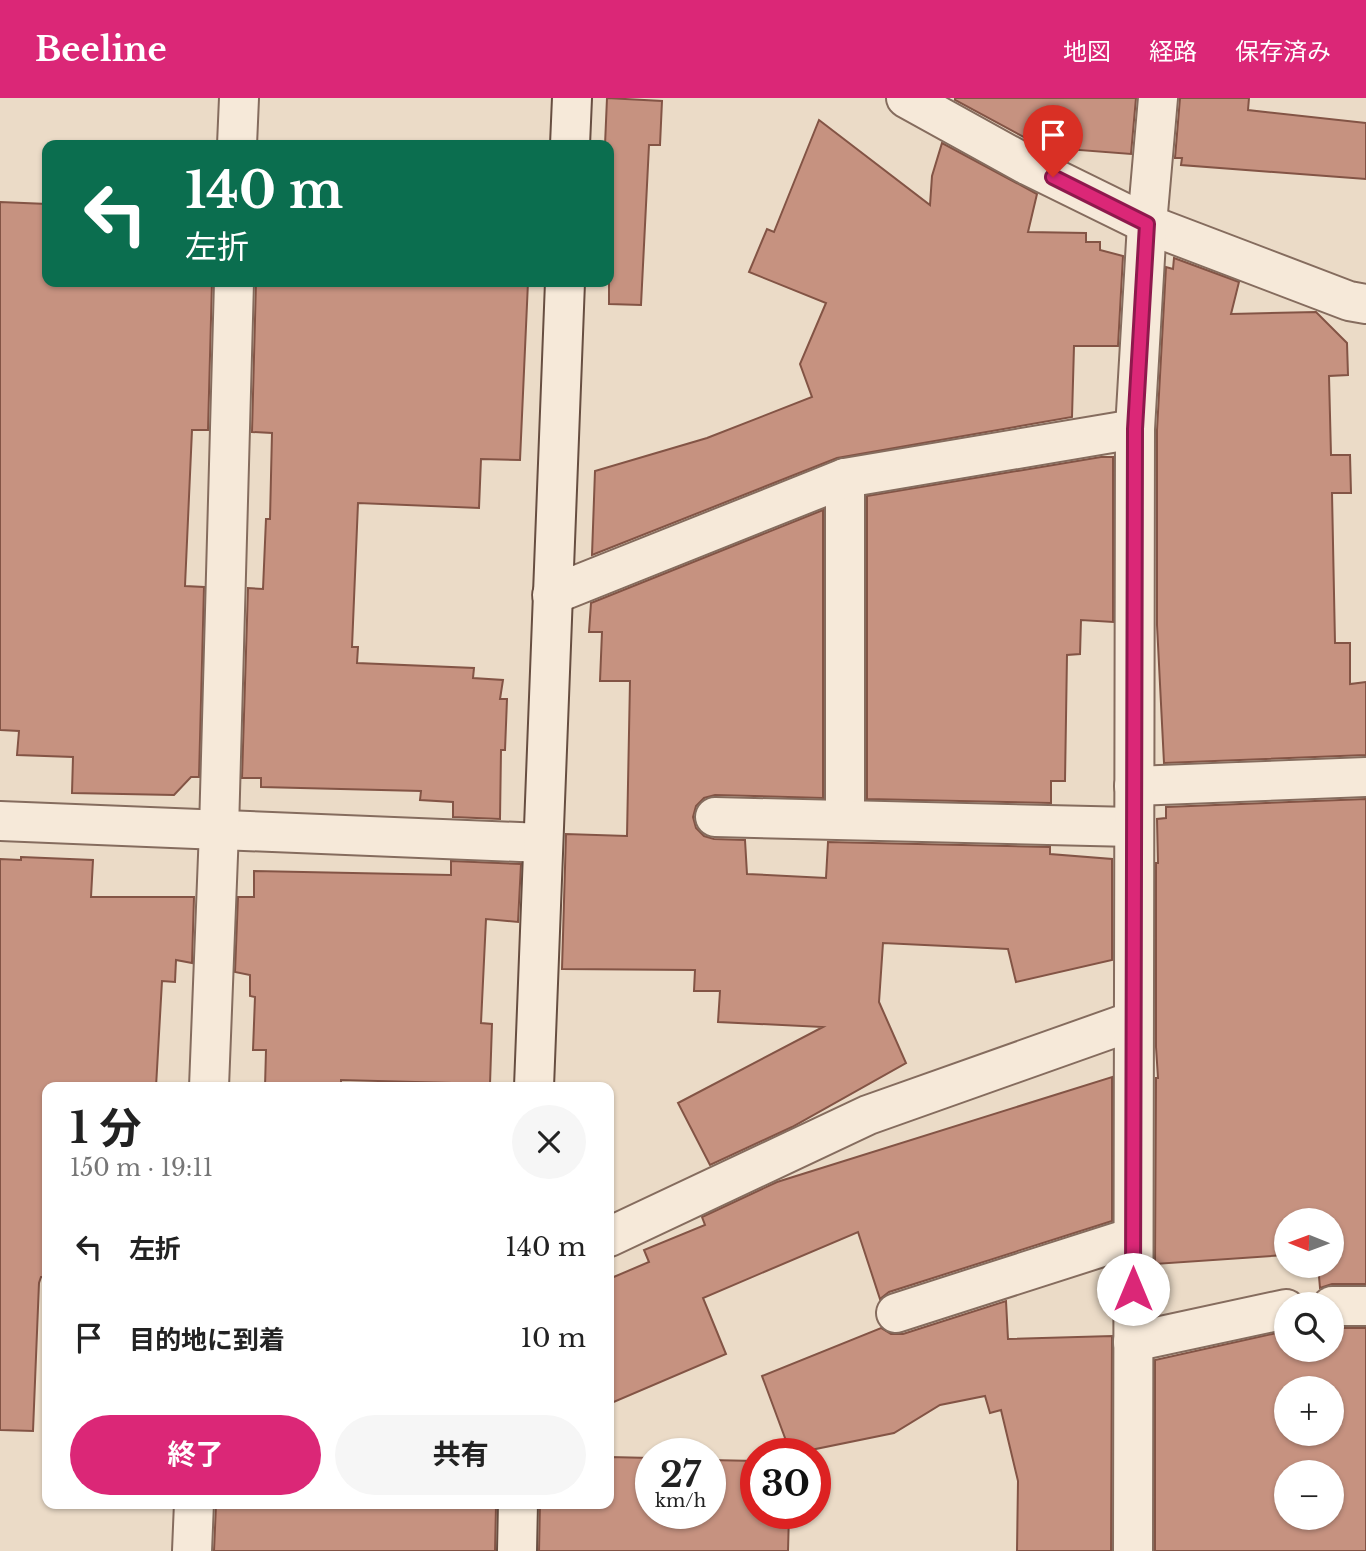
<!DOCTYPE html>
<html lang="ja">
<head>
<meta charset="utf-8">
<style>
	body { margin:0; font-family:"Libre Baskerville","Noto Sans JP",serif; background:#f6f6f6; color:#222; height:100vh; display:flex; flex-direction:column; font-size:26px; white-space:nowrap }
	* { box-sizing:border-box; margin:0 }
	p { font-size:23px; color:#767676 }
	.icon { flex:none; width:38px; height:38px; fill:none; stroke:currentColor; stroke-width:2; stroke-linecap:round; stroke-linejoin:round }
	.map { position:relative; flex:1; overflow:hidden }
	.panel { position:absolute; left:42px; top:984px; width:572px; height:427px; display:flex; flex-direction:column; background:#fff; border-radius:14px; box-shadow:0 2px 5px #0004 }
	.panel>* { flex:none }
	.hud { position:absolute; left:42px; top:42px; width:572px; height:147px; border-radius:14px; box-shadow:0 2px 5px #0004; background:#0b6e4f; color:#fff; overflow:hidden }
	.needle { width:46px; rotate:271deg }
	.tools { position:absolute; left:1274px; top:1110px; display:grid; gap:14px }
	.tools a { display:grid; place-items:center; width:70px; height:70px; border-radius:50%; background:#fff; box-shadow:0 2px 5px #0004; font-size:35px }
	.speed { position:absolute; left:635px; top:1340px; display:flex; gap:14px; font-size:35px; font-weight:700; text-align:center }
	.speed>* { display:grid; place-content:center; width:91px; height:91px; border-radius:50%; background:#fff; box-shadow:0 2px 5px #0004; line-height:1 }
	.speed small { font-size:18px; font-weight:400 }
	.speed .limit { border:10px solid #d22; background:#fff; color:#111 }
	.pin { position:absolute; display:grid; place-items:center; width:60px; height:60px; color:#fff; margin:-72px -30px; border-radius:50% 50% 50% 0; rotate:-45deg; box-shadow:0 0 7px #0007 }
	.pin .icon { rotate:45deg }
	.me { position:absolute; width:77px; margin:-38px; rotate:0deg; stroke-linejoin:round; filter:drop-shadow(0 0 5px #0008) }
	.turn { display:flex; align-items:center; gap:24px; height:147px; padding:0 28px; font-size:32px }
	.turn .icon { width:91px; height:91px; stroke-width:2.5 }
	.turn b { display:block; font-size:49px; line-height:60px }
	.round { display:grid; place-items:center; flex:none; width:74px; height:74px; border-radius:37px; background:#f6f6f6 }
	.headline { display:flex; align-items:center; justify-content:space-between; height:119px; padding:0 28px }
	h1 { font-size:42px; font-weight:700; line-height:52px }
	.button { display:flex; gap:14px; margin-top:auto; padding:14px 28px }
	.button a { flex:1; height:80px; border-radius:42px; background:#db2777; color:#fff; font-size:28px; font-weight:700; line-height:80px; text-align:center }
	.button a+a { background:#f6f6f6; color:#222 }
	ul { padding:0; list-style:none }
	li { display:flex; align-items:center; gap:21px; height:91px; padding:0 28px }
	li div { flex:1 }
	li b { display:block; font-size:26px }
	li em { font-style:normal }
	header { display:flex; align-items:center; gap:42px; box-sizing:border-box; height:98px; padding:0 35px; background:#db2777; color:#fff }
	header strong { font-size:33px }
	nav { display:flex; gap:38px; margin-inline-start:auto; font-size:24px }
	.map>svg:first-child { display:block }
	.building { fill:#c69280; stroke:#835445; stroke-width:2; fill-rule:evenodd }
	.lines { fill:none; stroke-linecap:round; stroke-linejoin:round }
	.street-casing { stroke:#856c5e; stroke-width:42 }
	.secondary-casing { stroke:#674e41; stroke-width:42 }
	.street { stroke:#f6e9d9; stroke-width:38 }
	.secondary { stroke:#f6e9d9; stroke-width:38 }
	.route-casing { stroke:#8e194d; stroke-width:18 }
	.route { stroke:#db2777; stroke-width:12 }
</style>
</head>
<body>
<header>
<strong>Beeline</strong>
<nav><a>地図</a><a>経路</a><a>保存済み</a></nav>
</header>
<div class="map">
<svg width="1366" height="1453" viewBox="0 0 1366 1453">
	<rect width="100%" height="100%" fill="#ebdbc7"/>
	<g class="building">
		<polygon points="607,0 662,3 660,47 649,47 641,207 609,206 609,47 605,47"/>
		<polygon points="955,0 1136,0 1131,56 1067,51 1067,59 1059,58 955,2"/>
		<polygon points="1180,0 1249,0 1248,12 1366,25 1366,81 1181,67 1182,60 1175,60"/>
		<polygon points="819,22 930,107 932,78 942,45 1037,96 1028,134 1086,135 1086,144 1100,144 1100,152 1123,158 1118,248 1074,248 1072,319 837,360 592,457 595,373 707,340 812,299 800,266 826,205 749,174 767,131 774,134"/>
		<polygon points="0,104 47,106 47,184 212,184 208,332 192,332 185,488 204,489 199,679 191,679 174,697 72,695 73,659 17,657 19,633 0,632"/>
		<polygon points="1174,160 1239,184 1231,216 1316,214 1347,245 1348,277 1329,278 1331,357 1350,357 1351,395 1332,395 1335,545 1350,545 1350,586 1366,584 1366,657 1164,665 1157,527 1157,332 1166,169 1173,171"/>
		<polygon points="256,184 528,184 520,362 481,361 479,410 358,405 352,549 358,549 357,565 474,570 473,580 503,582 500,601 507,601 505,652 501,652 500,721 453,719 453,704 420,702 421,693 261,689 261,680 242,680 248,490 263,491 266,421 270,421 272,335 252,334"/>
		<polygon points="1101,359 1113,359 1113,524 1081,522 1080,556 1067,557 1065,683 1051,683 1051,705 867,701 867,398"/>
		<polygon points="823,412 823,700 715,697 704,700 696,708 693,719 696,730 704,738 714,741 745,742 747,776 826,780 828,744 1050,749 1050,756 1112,761 1112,862 1016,884 1008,851 883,845 879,904 906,965 792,1029 710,1067 678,1005 823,929 718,924 720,893 694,893 695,872 562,871 566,736 627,738 630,583 600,583 602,534 589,534 591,505"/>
		<polygon points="1366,701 1366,1186 1332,1186 1320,1190 1318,1167 1332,1167 1332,1122 1286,1122 1286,1157 1155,1166 1156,980 1158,980 1156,949 1156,765 1158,765 1157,721 1166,720 1166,709"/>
		<polygon points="21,759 93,762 91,799 194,799 192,865 176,862 175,884 162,883 156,989 47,989 47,1179 41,1179 39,1185 33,1333 0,1332 0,761 21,762"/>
		<polygon points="451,763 521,766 518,824 486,821 481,925 492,926 490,986 341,982 341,989 265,989 266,952 253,952 255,899 250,898 250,877 235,874 238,799 254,799 254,773 451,777"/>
		<polygon points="1112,979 1112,1123 889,1194 880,1201 858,1134 703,1200 726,1256 609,1306 609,1181 649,1164 644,1152 705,1127 702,1119 777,1084"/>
		<polygon points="1006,1203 1008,1241 1112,1238 1111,1453 1017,1453 1018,1383 1001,1312 990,1315 985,1298 940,1307 894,1335 791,1356 762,1278 881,1230 891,1236 903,1236"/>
		<path d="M1332 1230H1366V1453H1155V1262L1286 1233V1251H1332ZM1286 1290H1332V1335H1286ZM1286 1374H1332V1419H1286Z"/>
		<polygon points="609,1359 651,1360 651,1416 710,1416 710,1362 756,1363 756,1416 789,1416 788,1453 539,1453 540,1405 609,1405"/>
		<polygon points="326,1405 439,1405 496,1408 495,1453 214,1453 216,1407 325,1409"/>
	</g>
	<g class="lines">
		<defs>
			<g id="street">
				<polyline points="906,0 1029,68 1147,126 1349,203 1366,206"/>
				<polyline points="237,47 239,0"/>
				<polyline points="845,380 845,722"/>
				<polyline points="552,497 845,380 1135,331"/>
				<polyline points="1134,688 1366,679"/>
				<polyline points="715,719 1133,729"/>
				<polyline points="0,723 543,745"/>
				<polyline points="209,989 219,732 234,184"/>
				<polyline points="609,1139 868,1017 1133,923"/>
				<polyline points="1332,1208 1366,1208"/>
				<polyline points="896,1215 1133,1139"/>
				<polyline points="1133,1244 1286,1211"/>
				<polyline points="192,1453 194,1405"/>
				<polyline points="1133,1453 1135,331 1147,126 1158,0"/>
			</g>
			<g id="secondary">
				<polyline points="570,47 572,0"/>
				<polyline points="534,989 565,184"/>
				<polyline points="517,1453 518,1405"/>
			</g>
		</defs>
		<use href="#street" class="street-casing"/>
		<use href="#secondary" class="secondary-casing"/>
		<use href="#street" class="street"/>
		<use href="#secondary" class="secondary"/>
	</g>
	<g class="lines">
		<defs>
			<polyline id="route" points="1053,79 1147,126 1135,331 1133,1191"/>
		</defs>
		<use href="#route" class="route-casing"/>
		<use href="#route" class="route"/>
	</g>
</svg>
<div class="tools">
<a><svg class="needle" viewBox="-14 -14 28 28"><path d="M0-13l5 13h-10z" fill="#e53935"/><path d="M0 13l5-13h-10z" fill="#767676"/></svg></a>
<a><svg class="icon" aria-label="search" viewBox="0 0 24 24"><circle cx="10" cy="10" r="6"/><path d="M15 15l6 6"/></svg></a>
<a>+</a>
<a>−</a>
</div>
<div class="speed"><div>27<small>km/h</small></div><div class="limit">30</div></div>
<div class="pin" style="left:1053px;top:79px;background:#d93025"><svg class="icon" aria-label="arrive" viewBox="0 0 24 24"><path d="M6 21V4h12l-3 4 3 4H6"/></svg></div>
<svg class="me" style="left:1133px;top:1191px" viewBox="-20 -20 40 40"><circle r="19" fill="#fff"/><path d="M0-13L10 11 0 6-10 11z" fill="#db2777"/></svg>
<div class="hud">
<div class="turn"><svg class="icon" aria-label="left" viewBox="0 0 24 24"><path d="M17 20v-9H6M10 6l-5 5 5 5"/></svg><div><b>140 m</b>左折</div></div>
</div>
<section class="panel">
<div class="headline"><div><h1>1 分</h1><p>150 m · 19:11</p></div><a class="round"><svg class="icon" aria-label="close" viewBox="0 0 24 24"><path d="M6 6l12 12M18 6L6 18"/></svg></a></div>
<ul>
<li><svg class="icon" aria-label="left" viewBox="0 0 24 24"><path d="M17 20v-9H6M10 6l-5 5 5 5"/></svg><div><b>左折</b></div><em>140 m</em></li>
<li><svg class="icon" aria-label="arrive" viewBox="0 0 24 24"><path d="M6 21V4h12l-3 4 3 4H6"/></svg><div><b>目的地に到着</b></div><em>10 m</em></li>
</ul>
<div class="button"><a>終了</a><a>共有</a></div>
</section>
</div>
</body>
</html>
